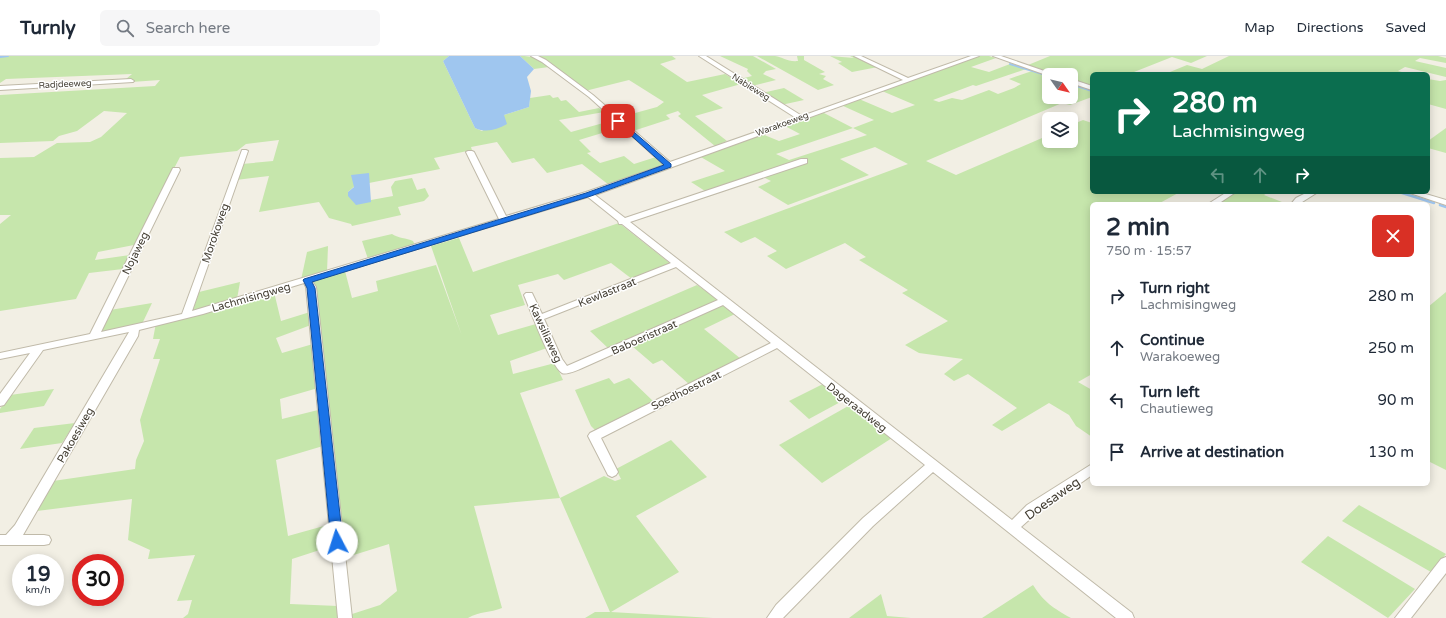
<!DOCTYPE html>
<html lang="en">
<head>
<meta charset="utf-8">
<style>
	body { margin:0; font-family:"Varela Round",sans-serif; background:#f6f6f7; color:#1f2937; height:100vh; display:flex; flex-direction:column; font-size:15px; white-space:nowrap }
	* { box-sizing:border-box; margin:0 }
	p { font-size:13px; color:#747a83 }
	.icon { flex:none; width:22px; height:22px; fill:none; stroke:currentColor; stroke-width:2; stroke-linecap:round; stroke-linejoin:round }
	.map { position:relative; flex:1; overflow:hidden }
	.panel { position:absolute; left:1090px; top:146px; width:340px; height:284px; display:flex; flex-direction:column; background:#fff; border-radius:6px; box-shadow:0 2px 10px #0003 }
	.panel>* { flex:none }
	.banner { position:absolute; left:1090px; top:16px; width:340px; height:122px; border-radius:6px; box-shadow:0 2px 10px #0003; background:#0b6e4f; color:#fff; overflow:hidden }
	.needle { width:26px; rotate:124deg }
	.fabs { position:absolute; left:1042px; top:12px; display:grid; gap:8px }
	.fabs a { display:grid; place-items:center; width:36px; height:36px; border-radius:6px; background:#fff; box-shadow:0 2px 10px #0003; font-size:20px }
	.speed { position:absolute; left:12px; top:498px; display:flex; gap:8px; font-size:20px; font-weight:700; text-align:center }
	.speed>* { display:grid; place-content:center; width:52px; height:52px; border-radius:50%; background:#fff; box-shadow:0 2px 10px #0003; line-height:1 }
	.speed small { font-size:10px; font-weight:400 }
	.speed .limit { border:6px solid #d22; background:#fff; color:#111 }
	.pin { position:absolute; display:grid; place-items:center; width:34px; height:34px; color:#fff; margin:-17px; border-radius:8px; box-shadow:0 2px 6px #0006 }
	.me { position:absolute; width:44px; margin:-22px; rotate:355deg; stroke-linejoin:round; filter:drop-shadow(0 0 3px #0008) }
	.turn { display:flex; align-items:center; gap:14px; height:84px; padding:0 16px; font-size:18px }
	.turn .icon { width:52px; height:52px; stroke-width:2.5 }
	.turn b { display:block; font-size:28px; line-height:34px }
	.lanes { display:flex; align-items:center; height:38px; padding:0 16px; background:#0003; justify-content:center; gap:20px; direction:ltr }
	.lanes .off { opacity:.35 }
	.round { display:grid; place-items:center; flex:none; width:42px; height:42px; border-radius:6px; background:#f6f6f7 }
	.summary { display:flex; align-items:center; justify-content:space-between; height:68px; padding:0 16px }
	h1 { font-size:24px; font-weight:700; line-height:30px }
	ul { padding:0; list-style:none }
	li { display:flex; align-items:center; gap:12px; height:52px; padding:0 16px }
	li div { flex:1 }
	li b { display:block; font-size:15px }
	li em { font-style:normal }
	header { display:flex; align-items:center; gap:24px; box-sizing:border-box; height:56px; padding:0 20px; background:#fff; border-bottom:1px solid #e0e1e3 }
	header strong { font-size:19px }
	nav { display:flex; gap:22px; margin-inline-start:auto; font-size:14px }
	.search { width:280px; height:36px; background:#f6f6f7; display:flex; align-items:center; gap:10px; box-sizing:border-box; padding:0 14px; border-radius:6px; color:#747a83; font-size:15px }
	.map>svg:first-child { display:block }
	.green { fill:#c6e6ac; fill-rule:evenodd }
	.water { fill:#9fc6ef }
	.lines { fill:none; stroke-linecap:round; stroke-linejoin:round }
	.stream-far1 { stroke:#9fc6ef; stroke-width:2 }
	.stream { stroke:#9fc6ef; stroke-width:2.5 }
	.minor-casing { stroke:#c0baa9; stroke-width:2 }
	.minor { fill:#fff; fill-rule:evenodd }
	.route { fill:#1a73e8; stroke:#114b97 }
	.labels { text-anchor:middle; stroke-width:3; stroke-linejoin:round; paint-order:stroke }
	.far-street-label { font-size:9px; fill:#443f34; stroke:#fff }
	.street-label { font-size:11px; fill:#443f34; stroke:#fff }
	.near-street-label { font-size:13px; fill:#443f34; stroke:#fff }
</style>
</head>
<body>
<header>
<strong>Turnly</strong>
<div class="search"><svg class="icon" aria-label="search" viewBox="0 0 24 24"><circle cx="10" cy="10" r="6"/><path d="M15 15l6 6"/></svg>Search here</div>
<nav><a>Map</a><a>Directions</a><a>Saved</a></nav>
</header>
<div class="map">
<svg width="1446" height="562" viewBox="0 0 1446 562">
	<rect width="100%" height="100%" fill="#f2efe4"/>
	<g class="green">
		<polygon points="0,0 449,0 443,5 475,72 482,75 504,59 529,51 530,42 550,39 553,42 558,41 561,45 566,44 579,56 599,52 604,56 559,64 571,76 614,64 622,71 579,84 591,96 587,97 600,107 624,100 634,108 656,101 665,109 609,129 582,108 547,117 534,102 512,107 497,86 471,91 472,94 434,102 440,113 369,127 369,117 348,136 370,146 371,144 393,140 391,131 395,125 412,122 417,134 425,132 429,140 424,145 398,151 401,159 352,170 351,168 329,162 319,146 259,156 269,120 236,124 242,108 273,105 279,84 246,88 237,95 180,101 134,189 98,196 95,204 130,199 123,213 89,217 76,243 0,255 0,168 11,159 0,159 0,102 34,101 57,87 90,86 101,81 127,57 104,55 77,75 59,80 53,85 0,87 0,39 155,30 160,24 131,26 133,23 126,23 132,18 6,23 0,27"/>
		<path d="M520 0C532 0 540 2 549 11L534 13Z"/>
		<polygon points="537,0 672,0 676,3 660,8 687,26 725,18 741,28 702,39 723,52 695,60 727,85 715,90 678,60 681,58 678,55 666,59 670,63 633,75 617,62 657,51 664,46 629,24 585,35 547,4"/>
		<polygon points="720,0 753,0 776,13 766,15 763,18 776,24 752,30 740,23 752,20 747,15 748,13"/>
		<path d="M757 0C763 0 769 0 775 0 783 1 787 6 798 5L797 0H804V4L825 16 819 18 826 20 823 23 834 29 818 34Z"/>
		<polygon points="830,0 854,2 850,0 854,0 878,11 852,16 838,7 842,6"/>
		<path d="M980 0H989L996 2 971 11 989 16 1010 8 1026 13 976 30 973 29 933 44 939 46 952 42 962 44 989 34 998 38 1014 32 1021 28 1009 23 1032 15 1049 20V41H1071V28L1092 35V41L1070 49 1062 47 926 105 956 119 1049 79V85H1071V69L1083 64 1092 67V136H1180L1158 148H1092V318L1078 326 1092 334V381L1076 370 1069 359 1049 347 1002 375 992 369 1017 352 968 318 954 325 944 318 963 303 919 297 905 289 948 265 902 237 908 234 859 204 866 201 845 187 786 213 767 200 777 195 755 181 741 187 724 176 908 108 875 91 840 103 869 119 788 149 758 131 771 125 763 121 760 122 754 119 705 135 691 126 725 115 699 100 762 78 779 85 800 78 785 70 822 56 853 72 874 64 841 49 859 43 892 57 915 49 882 35ZM853 72 867 79 789 104 776 98Z"/>
		<polygon points="1050,0 1207,0 1191,7 1172,1 1129,18 1092,18 1092,30 1071,23 1071,19 1059,19 1028,9"/>
		<polygon points="1229,0 1438,0 1446,2 1446,7 1420,2 1415,5 1446,12 1446,21 1405,11 1398,15 1410,18 1165,18 1187,9 1202,13"/>
		<polygon points="1428,23 1440,25 1446,24 1446,53 1428,48"/>
		<polygon points="784,32 804,44 781,49 762,37"/>
		<polygon points="1446,72 1446,97 1428,92 1428,85"/>
		<polygon points="1237,136 1268,136 1264,139 1287,148 1217,148"/>
		<path d="M619 167 671 208 632 223 611 207 564 224 558 218 518 229 525 249 490 259 498 279 536 268 547 292 510 305 513 318 555 307 563 324 520 337 560 442 604 420 615 425 621 423 616 413 671 384 707 421 636 460 679 516 611 556 713 562H585L595 556H610L560 442 474 450 502 552C490 557 480 555 468 562H350L349 559 380 549 397 535 389 488 344 502 311 225 345 215 352 242 378 235 376 225 436 209 462 280 431 190 459 182 473 216Z"/>
		<path d="M392 178C397 182 407 182 413 185L415 189 368 203 362 185Z"/>
		<polygon points="328,190 327,216 301,224 307,196"/>
		<polygon points="240,226 237,243 193,254 199,236"/>
		<polygon points="697,229 720,245 609,293 590,275"/>
		<polygon points="274,236 281,265 310,256 311,269 276,282 282,297 313,288 318,332 280,343 282,363 318,354 323,390 276,404 288,480 331,468 332,490 292,503 290,548 338,550 339,562 183,562 188,558 192,544 177,545 195,499 148,503 150,494 128,484 132,443 37,455 53,425 135,413 136,404 144,385 140,364 160,303 153,303 160,283 153,283 156,267 213,254"/>
		<polygon points="1446,236 1446,414 1428,405 1428,251"/>
		<polygon points="152,247 142,268 102,276 100,275 110,254"/>
		<polygon points="724,249 735,258 704,273 741,303 690,329 662,304 653,308 632,290"/>
		<polygon points="609,322 614,328 629,322 654,346 595,374 591,370 575,334"/>
		<polygon points="823,328 844,344 809,363 789,345"/>
		<polygon points="54,333 44,350 0,357 0,353 10,339"/>
		<polygon points="850,349 892,382 822,427 779,389"/>
		<polygon points="75,367 62,387 20,393 34,372"/>
		<polygon points="1359,449 1446,498 1431,516 1342,465"/>
		<polygon points="1328,480 1415,533 1388,562 1301,506"/>
		<path d="M1033 529C1044 546 1053 552 1071 562H982Z"/>
		<polygon points="881,538 887,560 911,562 849,562"/>
	</g>
	<g class="water">
		<path d="M449 0H520L534 13 527 21 531 35 529 51 504 59 507 68C496 74 486 77 475 72L443 5Z"/>
		<polygon points="369,117 371,146 356,149 348,140 348,136 354,131 351,119"/>
	</g>
	<g class="lines">
		<g class="stream-far1">
			<polyline points="0,1 8,0"/>
			<polyline points="1010,8 1049,20"/>
			<polyline points="1071,28 1092,35"/>
		</g>
		<g class="stream">
			<polyline points="1399,136 1434,147"/>
			<polyline points="1440,149 1446,151"/>
		</g>
		<defs>
			<g id="minor">
				<path d="M531 0H538L546 4 593 39 670 106 796 62 699 0H706L802 60 903 24 854 0H861L908 22 971 0H979L595 139 625 162 801 103H807V107L630 166 1012 464 1027 449 1092 408V419C1068 437 1042 451 1021 471L1132 557 1134 562H1116L933 416 873 470 783 562H767L776 549 863 462 925 409 777 292 601 382 618 416 616 419 612 421 608 419 588 380 590 377 771 287 723 249 580 313C575 315 566 319 562 317 550 309 530 253 524 239L526 237H532L542 258 671 207 622 168H619L618 165 588 141 312 225 316 231 352 562H338L306 231 304 227 203 258 139 274 138 280 23 479H44L49 480 51 484 49 488 44 489H0V479H6L15 469 129 276 43 294 4 349 0 350V338L30 297 0 303V297L90 278 173 112H179L180 114 101 276 182 258 242 94H246L248 95 192 255 499 163 466 96 468 95H472L474 96 506 160 586 136 664 109 589 41 542 6ZM676 211 718 244 567 310 562 303 544 263Z"/>
				<polygon points="993,0 1001,0 1056,19 1049,20"/>
				<polygon points="131,23 134,25 133,26 0,34 0,30"/>
				<polygon points="1071,23 1092,30 1092,34 1071,27"/>
				<polygon points="1227,136 1236,136 1218,148 1208,148"/>
				<polygon points="1308,136 1318,136 1299,148 1291,148 1296,142"/>
				<polygon points="1407,136 1419,136 1446,144 1446,149"/>
				<polygon points="1446,501 1446,517 1411,562 1395,562 1441,503"/>
			</g>
		</defs>
		<use href="#minor" class="minor-casing"/>
		<use href="#minor" class="minor"/>
	</g>
	<polygon class="route" points="616,64 620,64 671,108 671,111 591,140 312,226 315,232 343,486 341,489 337,491 333,489 331,486 307,232 303,224 304,223 586,137 664,109 616,66"/>
	<g class="labels">
		<g class="far-street-label">
			<text transform="translate(65 28) rotate(-3)" y="3">Radjdeeweg</text>
			<text transform="translate(751 31) rotate(32)" y="3">Nabieweg</text>
			<text transform="translate(782 68) rotate(-20)" y="3">Warakoeweg</text>
		</g>
		<g class="street-label">
			<text transform="translate(215 177) rotate(-71)" y="4">Morokoweg</text>
			<text transform="translate(135 197) rotate(-64)" y="4">Nojaweg</text>
			<text transform="translate(607 236) rotate(-22)" y="4">Kewlastraat</text>
			<text transform="translate(251 241) rotate(-16)" y="4">Lachmisingweg</text>
			<text transform="translate(546 277) rotate(65)" y="4">Kawsiliaweg</text>
			<text transform="translate(644 281) rotate(-24)" y="4">Baboeristraat</text>
			<text transform="translate(686 334) rotate(-26)" y="4">Soedhoestraat</text>
			<text transform="translate(857 351) rotate(38)" y="4">Dageraadweg</text>
			<text transform="translate(75 379) rotate(-60)" y="4">Pakoesiweg</text>
		</g>
		<g class="near-street-label">
			<text transform="translate(1052 442) rotate(-35)" y="5">Doesaweg</text>
		</g>
	</g>
</svg>
<div class="fabs">
<a><svg class="needle" viewBox="-14 -14 28 28"><path d="M0-13l5 13h-10z" fill="#e53935"/><path d="M0 13l5-13h-10z" fill="#747a83"/></svg></a>
<a><svg class="icon" aria-label="layers" viewBox="0 0 24 24"><path d="M12 4l9 5-9 5-9-5zM3 14l9 5 9-5"/></svg></a>
</div>
<div class="speed"><div>19<small>km/h</small></div><div class="limit">30</div></div>
<div class="pin" style="left:618px;top:65px;background:#d93025"><svg class="icon" aria-label="arrive" viewBox="0 0 24 24"><path d="M6 21V4h12l-3 4 3 4H6"/></svg></div>
<svg class="me" style="left:337px;top:486px" viewBox="-20 -20 40 40"><circle r="19" fill="#fff"/><path d="M0-13L10 11 0 6-10 11z" fill="#1a73e8"/></svg>
<div class="banner">
<div class="turn"><svg class="icon" aria-label="right" viewBox="0 0 24 24"><path d="M7 20v-9h11M14 6l5 5-5 5"/></svg><div><b>280 m</b>Lachmisingweg</div></div>
<div class="lanes"><svg class="icon off" aria-label="left" viewBox="0 0 24 24"><path d="M17 20v-9H6M10 6l-5 5 5 5"/></svg><svg class="icon off" aria-label="ahead" viewBox="0 0 24 24"><path d="M12 20V5M6 11l6-6 6 6"/></svg><svg class="icon" aria-label="right" viewBox="0 0 24 24"><path d="M7 20v-9h11M14 6l5 5-5 5"/></svg></div>
</div>
<section class="panel">
<div class="summary"><div><h1>2 min</h1><p>750 m · 15:57</p></div><a class="round" style="background:#d93025;color:#fff"><svg class="icon" aria-label="close" viewBox="0 0 24 24"><path d="M6 6l12 12M18 6L6 18"/></svg></a></div>
<ul>
<li><svg class="icon" aria-label="right" viewBox="0 0 24 24"><path d="M7 20v-9h11M14 6l5 5-5 5"/></svg><div><b>Turn right</b><p>Lachmisingweg</p></div><em>280 m</em></li>
<li><svg class="icon" aria-label="ahead" viewBox="0 0 24 24"><path d="M12 20V5M6 11l6-6 6 6"/></svg><div><b>Continue</b><p>Warakoeweg</p></div><em>250 m</em></li>
<li><svg class="icon" aria-label="left" viewBox="0 0 24 24"><path d="M17 20v-9H6M10 6l-5 5 5 5"/></svg><div><b>Turn left</b><p>Chautieweg</p></div><em>90 m</em></li>
<li><svg class="icon" aria-label="arrive" viewBox="0 0 24 24"><path d="M6 21V4h12l-3 4 3 4H6"/></svg><div><b>Arrive at destination</b></div><em>130 m</em></li>
</ul>
</section>
</div>
</body>
</html>
